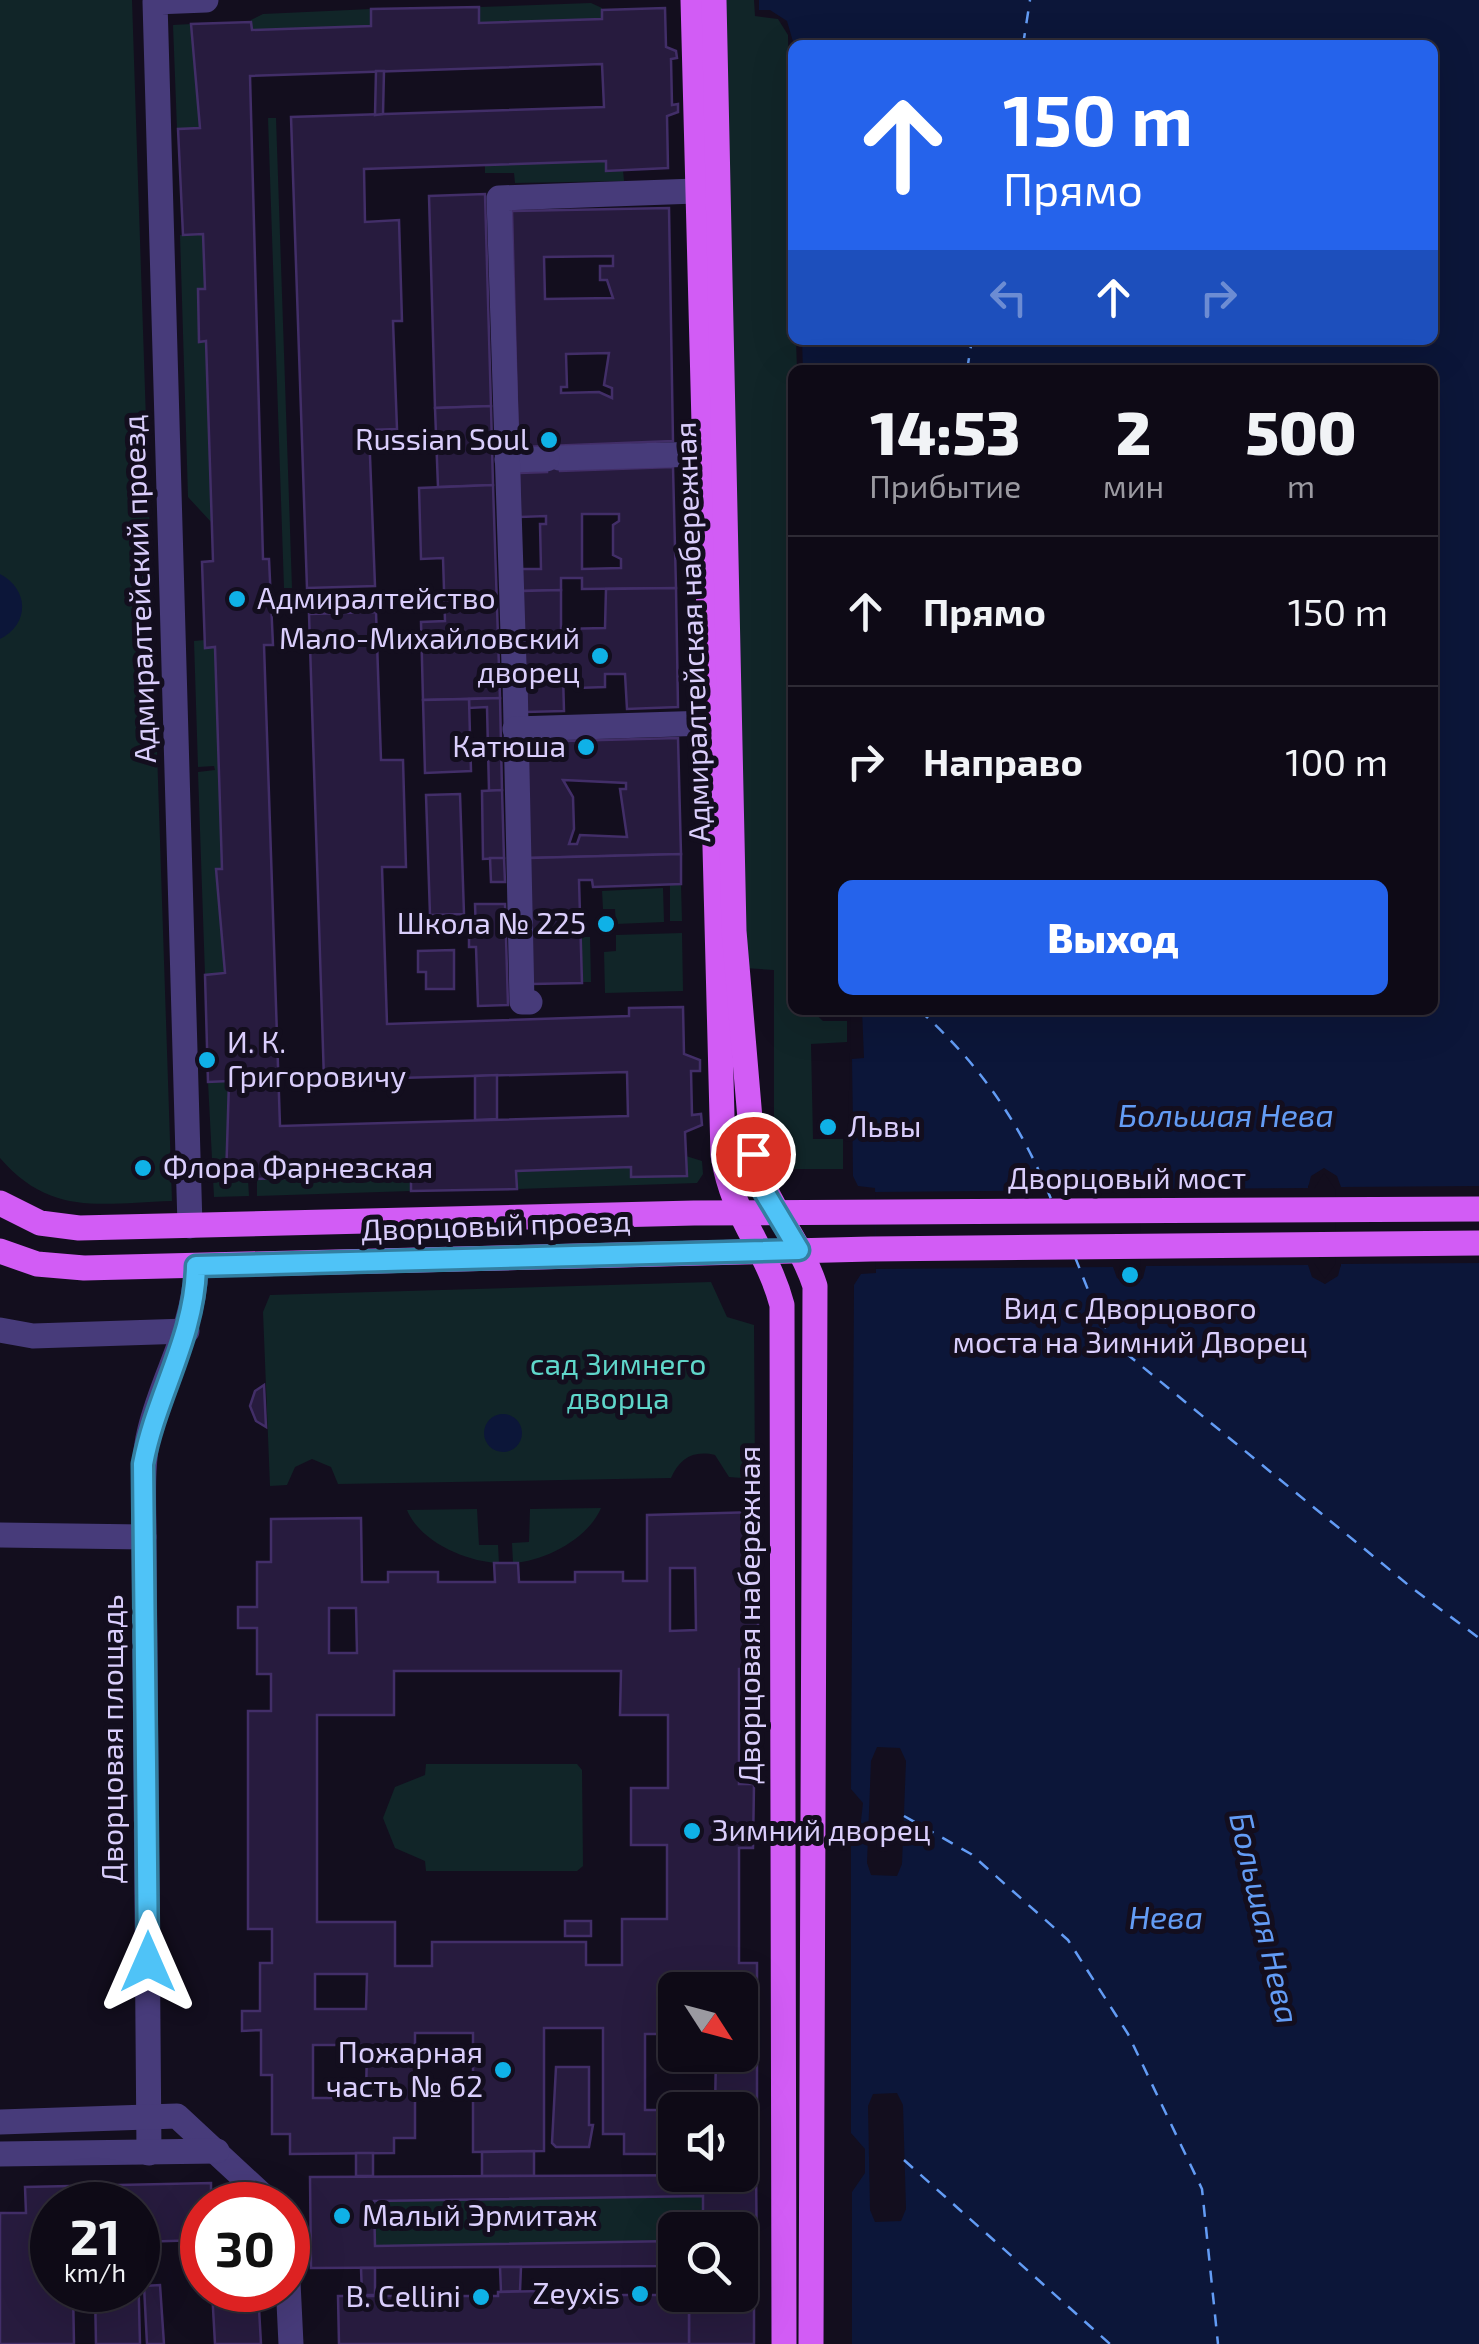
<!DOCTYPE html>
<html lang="ru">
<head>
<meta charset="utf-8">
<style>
	body { margin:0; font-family:"Exo 2",sans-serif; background:#17131f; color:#f1f3f6; height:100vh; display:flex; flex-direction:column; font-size:38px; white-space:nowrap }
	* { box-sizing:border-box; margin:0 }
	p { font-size:32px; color:#9b9aa1 }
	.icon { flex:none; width:55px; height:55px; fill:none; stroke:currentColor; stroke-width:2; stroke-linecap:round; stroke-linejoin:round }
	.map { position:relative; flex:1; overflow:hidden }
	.panel { position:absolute; left:788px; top:365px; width:650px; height:650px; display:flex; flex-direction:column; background:#0e0a16; border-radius:15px; box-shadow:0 10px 40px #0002,0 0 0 2px #2e2b35 }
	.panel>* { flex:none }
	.top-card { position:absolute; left:788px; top:40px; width:650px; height:305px; border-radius:15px; box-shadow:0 10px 40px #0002,0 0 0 2px #2e2b35; background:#2563eb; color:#fff; overflow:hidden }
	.needle { width:65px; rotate:126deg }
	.fabs { position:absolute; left:658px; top:1972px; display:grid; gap:20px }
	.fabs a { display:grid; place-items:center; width:100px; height:100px; border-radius:15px; background:#0e0a16; box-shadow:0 10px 40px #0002,0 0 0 2px #2e2b35; font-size:50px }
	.speed { position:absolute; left:30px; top:2182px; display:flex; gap:20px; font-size:50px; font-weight:700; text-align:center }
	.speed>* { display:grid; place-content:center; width:130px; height:130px; border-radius:50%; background:#0e0a16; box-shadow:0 10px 40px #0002,0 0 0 2px #2e2b35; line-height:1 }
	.speed small { font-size:25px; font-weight:400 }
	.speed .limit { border:15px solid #d22; background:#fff; color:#111 }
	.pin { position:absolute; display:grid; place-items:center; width:85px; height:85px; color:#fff; margin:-42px; border:5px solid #fff; border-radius:50%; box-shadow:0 2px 10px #0007 }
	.me { position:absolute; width:110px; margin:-55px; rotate:0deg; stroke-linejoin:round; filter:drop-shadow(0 0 8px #0008) }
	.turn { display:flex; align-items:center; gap:35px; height:210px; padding:0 50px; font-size:45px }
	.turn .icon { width:130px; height:130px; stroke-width:2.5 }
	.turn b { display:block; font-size:70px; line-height:85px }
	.lanes { display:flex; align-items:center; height:95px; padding:0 50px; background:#0003; justify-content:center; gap:50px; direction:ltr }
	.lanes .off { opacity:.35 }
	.eta { display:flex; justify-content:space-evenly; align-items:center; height:170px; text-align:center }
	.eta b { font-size:60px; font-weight:800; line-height:70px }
	.button { display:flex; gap:20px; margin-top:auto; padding:20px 50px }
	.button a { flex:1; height:115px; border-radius:15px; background:#2563eb; color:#fff; font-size:40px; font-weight:800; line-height:115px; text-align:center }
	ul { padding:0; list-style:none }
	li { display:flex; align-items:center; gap:30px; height:150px; padding:0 50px; border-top:2px solid #2e2b35 }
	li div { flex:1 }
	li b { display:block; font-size:38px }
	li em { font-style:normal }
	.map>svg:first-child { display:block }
	.green { fill:#112528 }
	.water { fill:#0c1639; fill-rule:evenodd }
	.pier { fill:#130e1e; fill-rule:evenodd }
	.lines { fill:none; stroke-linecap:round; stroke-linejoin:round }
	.ferry { stroke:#639cf5; stroke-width:2.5; stroke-dasharray:12 10; stroke-linecap:butt }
	.building { fill:#271b3e; stroke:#422e68; stroke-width:2.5; fill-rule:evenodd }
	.minor { stroke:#473b7a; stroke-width:25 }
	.major { stroke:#d25cf5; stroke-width:25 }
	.route-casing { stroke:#337fa1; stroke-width:25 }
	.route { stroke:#4fc3f7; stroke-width:18 }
	.poi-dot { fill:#0fb1e7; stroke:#130e1e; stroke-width:4 }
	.labels { text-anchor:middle; stroke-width:10; stroke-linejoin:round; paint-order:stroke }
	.poi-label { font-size:30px; fill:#dacefc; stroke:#130e1e; text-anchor:end }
	.street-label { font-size:30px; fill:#dacefc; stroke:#130e1e }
	.park-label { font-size:30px; fill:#5fd6ca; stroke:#130e1e }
	.water-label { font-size:32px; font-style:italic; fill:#639cf5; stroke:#130e1e }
</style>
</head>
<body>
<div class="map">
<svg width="1479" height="2344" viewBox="0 0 1479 2344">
	<rect width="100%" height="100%" fill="#130e1e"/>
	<g class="green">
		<path d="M0 0H132L172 1201C101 1203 51 1217 0 1158Z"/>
		<polygon points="724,0 754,0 755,16 778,19 788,35 792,340 796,340 797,370 792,370 792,1010 811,1010 823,1021 847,1021 847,1042 811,1044 813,1139 843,1139 843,1169 786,1169 774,1157 774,970 745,968"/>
		<polygon points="591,3 602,8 602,19 479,23 479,7"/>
		<polygon points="371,9 371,26 252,30 251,20 263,14"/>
		<polygon points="191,24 200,128 177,129 173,25"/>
		<polygon points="268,118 276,118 292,588 284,588"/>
		<polygon points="606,161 607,171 623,170 624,181 515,183 514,173 485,173 485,165"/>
		<polygon points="203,234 205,289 198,290 199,341 206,341 212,523 188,497 180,235"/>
		<polygon points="205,640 205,647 215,647 222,869 216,870 225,973 205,975 198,772 215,770 214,766 198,767 194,641"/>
		<polygon points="670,885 681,885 682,921 670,921"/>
		<polygon points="663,888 664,922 616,924 615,909 603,909 602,891"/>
		<polygon points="682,933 683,991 605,993 604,952 616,951 616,935"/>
		<polygon points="581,937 590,937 591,982 583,982"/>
		<polygon points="229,1081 226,1180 248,1180 249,1196 214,1197 208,1082"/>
		<polygon points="686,1156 702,1161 703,1174 697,1183 517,1189 516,1171 631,1167 631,1177 686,1176"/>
		<polygon points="411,1174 411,1191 257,1196 257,1179"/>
		<path d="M711 1282 727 1317 754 1325 755 1479 729 1477 715 1455C693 1450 680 1458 671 1478L338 1484 331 1467 312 1459 295 1467 287 1485 270 1486 263 1312 270 1295Z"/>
		<path d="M601 1508C588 1539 545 1561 513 1563L512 1543 529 1542 530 1509Z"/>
		<path d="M477 1509 479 1545H498L499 1563C467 1562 420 1542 407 1510Z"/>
		<polygon points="426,1764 577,1764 582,1770 583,1866 577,1871 426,1871 425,1861 395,1848 383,1818 395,1787 425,1775"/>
		<polygon points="703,2196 703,2230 675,2230 675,2241 375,2246 374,2201"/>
	</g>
	<g class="water">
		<path d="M759 0H1479V2344H852V2192L865 2173V2149L851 2133V1841L860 1830 863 1803 851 1789 854 1285 861 1274 876 1273 875 1188 858 1186 853 1176 851 1015H823L817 1010H1432V370H803L802 340H1432V45H794L787 21 770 10H759ZM1324 1168 1340 1185 1341 1266 1325 1284 1309 1267 1308 1186ZM1129 1170 1137 1174 1142 1187 1143 1278 1128 1286 1117 1269 1114 1187Z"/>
		<path d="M0 574C29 589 30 624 0 639Z"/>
		<circle cx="503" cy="1433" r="19"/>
	</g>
	<g class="pier">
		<polygon points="839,1010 862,1010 864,1058 852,1059 853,1129 848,1129 851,1015 839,1015"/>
		<path d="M1324 1168 1337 1176 1341 1187 1479 1186V1263L1341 1264 1338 1276 1325 1284 1312 1277 1308 1265 1146 1266 1143 1278 1130 1286 1117 1278 1113 1267 876 1269 875 1192 1113 1190 1116 1178 1129 1170 1142 1178 1146 1189 1308 1188 1311 1176ZM1324 1173 1335 1189 1336 1263 1325 1279 1314 1263V1189ZM1129 1175 1140 1191 1141 1265 1129 1281 1119 1265V1191Z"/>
		<polygon points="877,1747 900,1748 906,1761 902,1864 897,1876 871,1875 867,1863 871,1761"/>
		<polygon points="897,2093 903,2105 906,2209 901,2221 875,2222 870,2210 868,2106 873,2094"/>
	</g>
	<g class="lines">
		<g class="ferry">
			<polyline points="1023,45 1030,0"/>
			<polyline points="967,370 972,340"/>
			<path d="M919 1010C979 1063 1021 1124 1051 1199"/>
			<polyline points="1075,1257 1100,1320 1122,1350 1412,1588 1479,1638"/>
			<polyline points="904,1816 971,1854 1068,1940 1128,2034 1202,2189 1218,2344"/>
			<polyline points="904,2160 1110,2344"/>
		</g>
	</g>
	<g class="building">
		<polygon points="479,7 479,23 602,19 602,10 665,8 666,47 676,51 677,58 671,59 672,105 678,104 678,112 667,116 668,168 606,171 606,161 364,169 365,222 399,220 402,321 393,321 397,429 369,430 375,586 307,588 291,117 604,107 602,64 250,76 263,559 269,559 273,645 264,645 280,1126 628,1116 627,1072 324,1080 309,614 376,612 381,760 403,760 406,867 382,867 387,1024 629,1016 629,1008 683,1007 684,1054 700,1060 700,1071 691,1071 692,1115 701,1114 702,1125 685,1132 687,1176 631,1177 631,1167 516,1171 517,1189 411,1191 411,1174 226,1180 229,1081 208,1082 205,975 225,973 216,869 222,869 215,647 205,648 202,562 213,561 206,341 199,342 198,289 205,289 203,234 183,235 178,129 200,128 191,24 251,22 252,30 371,26 371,9"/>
		<polygon points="376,71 384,71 383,114 375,115"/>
		<polygon points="485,194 491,406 435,408 429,196"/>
		<path d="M669 208 673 441 522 447 518 444 512 211ZM613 256V266H600V280H607L613 298 545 299 544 257ZM609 353 604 385 612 388V398L599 392 561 393V387H567L566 354Z"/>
		<polygon points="491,406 493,485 438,487 435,408"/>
		<path d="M547 446H559L560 471 673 467 676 588 582 589V578H561V590L522 591 521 569H541L540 524H546V516L520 517 519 473 547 472ZM582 514H619V521L613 525V555L621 559V568L582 569Z"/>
		<polygon points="493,485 500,698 423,700 421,622 445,621 443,558 421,559 419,488"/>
		<polygon points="676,588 678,707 627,709 625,674 605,674 605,687 577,688 576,675 563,675 564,711 525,712 522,591 561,590 561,629 605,628 606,589"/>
		<polygon points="500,698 502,790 489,791 487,707 469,708 469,699"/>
		<polygon points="469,699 471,771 425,773 423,700"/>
		<path d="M678 738 681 854 529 858 526 742ZM563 780 626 783V789H620L627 837 580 835 577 844H569L574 829 573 797Z"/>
		<polygon points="502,790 504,858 483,859 482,791"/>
		<polygon points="460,794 464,914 430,915 426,795"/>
		<polygon points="681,854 681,884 593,887 592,880 579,880 582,983 532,984 529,858"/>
		<polygon points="490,858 504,858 505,882 491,882"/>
		<polygon points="475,904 505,904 508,1005 478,1006 476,947 469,947 469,935 476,935"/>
		<polygon points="454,950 454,989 426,989 426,972 418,972 418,951"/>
		<polygon points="497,1075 497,1119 475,1120 475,1076"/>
		<polygon points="264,1385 266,1427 256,1421 250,1406 255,1391"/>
		<path d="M758 1512V1669H739V1784H754L753 1848H739V1963H757V2133H740V2110H675V2154H624V2134H603V2028H544V2151L473 2152V2033H415V2138H394V2153L290 2154V2134H272V2075H261V2030L242 2031V2011H260V1963H272V1929H248V1711H271V1674H257V1628H238V1607H257V1562H271V1519L361 1518 362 1582H388V1572H438V1582H495L494 1563H518L519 1582H575V1572H623V1581H647V1515ZM670 1568H695L696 1630 670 1631ZM329 1608H356L357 1653H329ZM394 1671H621L620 1715H668V1788H631V1845H667V1919H622V1965H586V1942H432V1966H395V1922H317V1715H394ZM315 1974H367L366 2009H315ZM675 1990H740V2055H716L715 2110H645V2034H675ZM313 2045H367L366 2098H313Z"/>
		<rect x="565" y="1921" width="26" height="15"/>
		<polygon points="556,2067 589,2067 589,2125 593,2125 589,2147 556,2147 552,2143"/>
		<polygon points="534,2151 534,2176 482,2176 482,2152"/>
		<rect x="356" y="2153" width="17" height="23"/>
		<polygon points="756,2167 757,2270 740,2271 740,2230 703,2230 703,2196 374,2201 375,2246 675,2241 675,2266 311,2268 310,2177 740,2175 740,2168"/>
		<polygon points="211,2183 211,2205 202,2205 202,2240 138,2242 138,2205 52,2205 52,2290 73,2290 74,2344 0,2344 0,2213 26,2213 25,2187"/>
		<polygon points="138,2263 140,2344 96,2344 95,2290 138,2290"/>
		<polygon points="500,2267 521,2267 520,2291 501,2292"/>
		<polygon points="361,2268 375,2268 375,2295 362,2295"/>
		<polygon points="160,2285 164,2344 147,2344 144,2286"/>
		<polygon points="740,2287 754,2287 754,2344 689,2344 689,2295 740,2295"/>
		<polygon points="212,2290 258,2290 261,2344 215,2344"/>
		<polygon points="590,2290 590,2295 689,2295 689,2344 339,2344 338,2296 498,2296 498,2292"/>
	</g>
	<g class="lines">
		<g class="minor">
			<polyline points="559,458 702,454"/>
			<polyline points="507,460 547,459"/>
			<polyline points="514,665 499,198 696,191"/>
			<polyline points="515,678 522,1002 530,1002"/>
			<polyline points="515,729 709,723"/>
			<polyline points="190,1226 155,2 206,0"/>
			<polyline points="0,1330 33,1336 187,1331"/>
			<polyline points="0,1535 144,1537 149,2153"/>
			<path d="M144 1537C144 1500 141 1464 150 1429 164 1372 195 1327 196 1267"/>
			<polyline points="0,2122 177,2116 273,2205"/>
			<polyline points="0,2154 217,2151"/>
			<polyline points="288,2282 291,2344"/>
		</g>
		<g class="major">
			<path d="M693 0 723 1155C733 1219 767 1248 782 1305L784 2344"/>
			<path d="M714 0 734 931 753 1154C764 1204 800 1239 815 1286L811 2344"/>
			<polyline points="0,1203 40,1223 79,1228 694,1213 1479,1209"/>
			<polyline points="0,1251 37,1264 84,1268 871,1249 1479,1243"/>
		</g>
	</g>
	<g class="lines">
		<defs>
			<path id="route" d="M148 1962 143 1464C156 1395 195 1337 196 1266L799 1250 760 1185 753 1154"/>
		</defs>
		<use href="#route" class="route-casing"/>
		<use href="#route" class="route"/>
	</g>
	<g class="poi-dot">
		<circle cx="549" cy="440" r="10"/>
		<circle cx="237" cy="599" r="10"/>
		<circle cx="600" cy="656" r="10"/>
		<circle cx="586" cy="747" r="10"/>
		<circle cx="606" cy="924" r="10"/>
		<circle cx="207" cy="1060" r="10"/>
		<circle cx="828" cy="1127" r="10"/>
		<circle cx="143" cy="1168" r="10"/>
		<circle cx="1130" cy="1275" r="10"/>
		<circle cx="692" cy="1831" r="10"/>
		<circle cx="503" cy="2070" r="10"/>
		<circle cx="342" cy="2216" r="10"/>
		<circle cx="640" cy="2294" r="10"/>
		<circle cx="481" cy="2297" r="10"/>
	</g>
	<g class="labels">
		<g class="poi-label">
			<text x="529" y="450">Russian Soul</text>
			<text x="257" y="609" text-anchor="start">Адмиралтейство</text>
			<text x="580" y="649">Мало-Михайловский<tspan x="580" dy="34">дворец</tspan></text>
			<text x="566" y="757">Катюша</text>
			<text x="586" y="934">Школа № 225</text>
			<text x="227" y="1053" text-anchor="start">И. К.<tspan x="227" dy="34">Григоровичу</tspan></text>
			<text x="848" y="1137" text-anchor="start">Львы</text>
			<text x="163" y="1178" text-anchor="start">Флора Фарнезская</text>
			<text x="1130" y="1319" text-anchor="middle">Вид с Дворцового<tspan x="1130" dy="34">моста на Зимний Дворец</tspan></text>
			<text x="712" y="1841" text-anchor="start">Зимний дворец</text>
			<text x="483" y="2063">Пожарная<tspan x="483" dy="34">часть № 62</tspan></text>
			<text x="362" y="2226" text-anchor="start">Малый Эрмитаж</text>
			<text x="620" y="2304">Zeyxis</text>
			<text x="461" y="2307">B. Cellini</text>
		</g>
		<g class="street-label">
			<text transform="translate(140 589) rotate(-92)" y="10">Адмиралтейский проезд</text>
			<text transform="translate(693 632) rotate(-92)" y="10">Адмиралтейская набережная</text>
			<text x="1127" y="1189">Дворцовый мост</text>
			<text transform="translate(496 1226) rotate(-2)" y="10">Дворцовый проезд</text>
			<text transform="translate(750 1615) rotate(-90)" y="10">Дворцовая набережная</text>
			<text transform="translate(113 1739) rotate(-90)" y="10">Дворцовая площадь</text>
		</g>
		<g class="park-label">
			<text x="618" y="1375">сад Зимнего<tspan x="618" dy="34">дворца</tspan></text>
		</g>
		<g class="water-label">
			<text x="1226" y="1127">Большая Нева</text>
			<text x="1166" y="1929">Нева</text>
			<text transform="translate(1264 1918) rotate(77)" y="11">Большая Нева</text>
		</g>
	</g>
</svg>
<div class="fabs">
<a><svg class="needle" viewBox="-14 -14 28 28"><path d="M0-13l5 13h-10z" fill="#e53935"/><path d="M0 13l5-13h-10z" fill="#9b9aa1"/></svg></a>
<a><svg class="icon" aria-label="sound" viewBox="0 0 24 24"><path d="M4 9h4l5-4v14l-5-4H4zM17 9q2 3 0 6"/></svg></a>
<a><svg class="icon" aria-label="search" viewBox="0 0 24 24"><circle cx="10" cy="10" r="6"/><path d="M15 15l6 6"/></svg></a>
</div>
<div class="speed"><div>21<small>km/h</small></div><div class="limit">30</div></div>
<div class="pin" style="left:753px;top:1154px;background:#d93025"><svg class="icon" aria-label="arrive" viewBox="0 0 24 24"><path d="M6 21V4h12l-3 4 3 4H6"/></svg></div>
<svg class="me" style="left:148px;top:1962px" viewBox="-20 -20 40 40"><path d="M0-17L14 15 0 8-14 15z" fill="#4fc3f7" stroke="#fff" stroke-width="4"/></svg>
<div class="top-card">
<div class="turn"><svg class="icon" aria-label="ahead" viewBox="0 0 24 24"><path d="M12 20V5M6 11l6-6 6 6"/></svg><div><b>150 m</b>Прямо</div></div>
<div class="lanes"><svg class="icon off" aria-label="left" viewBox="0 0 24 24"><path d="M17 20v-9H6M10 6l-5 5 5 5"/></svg><svg class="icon" aria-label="ahead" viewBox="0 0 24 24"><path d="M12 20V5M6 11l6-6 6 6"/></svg><svg class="icon off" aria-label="right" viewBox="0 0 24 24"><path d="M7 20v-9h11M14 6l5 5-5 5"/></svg></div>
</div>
<section class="panel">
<div class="eta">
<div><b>14:53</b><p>Прибытие</p></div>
<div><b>2</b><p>мин</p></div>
<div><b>500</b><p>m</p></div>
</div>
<ul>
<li><svg class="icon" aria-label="ahead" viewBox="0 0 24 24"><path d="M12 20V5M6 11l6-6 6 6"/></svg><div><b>Прямо</b></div><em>150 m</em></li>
<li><svg class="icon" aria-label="right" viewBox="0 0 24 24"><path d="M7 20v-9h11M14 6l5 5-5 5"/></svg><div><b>Направо</b></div><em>100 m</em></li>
</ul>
<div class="button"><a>Выход</a></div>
</section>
</div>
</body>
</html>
